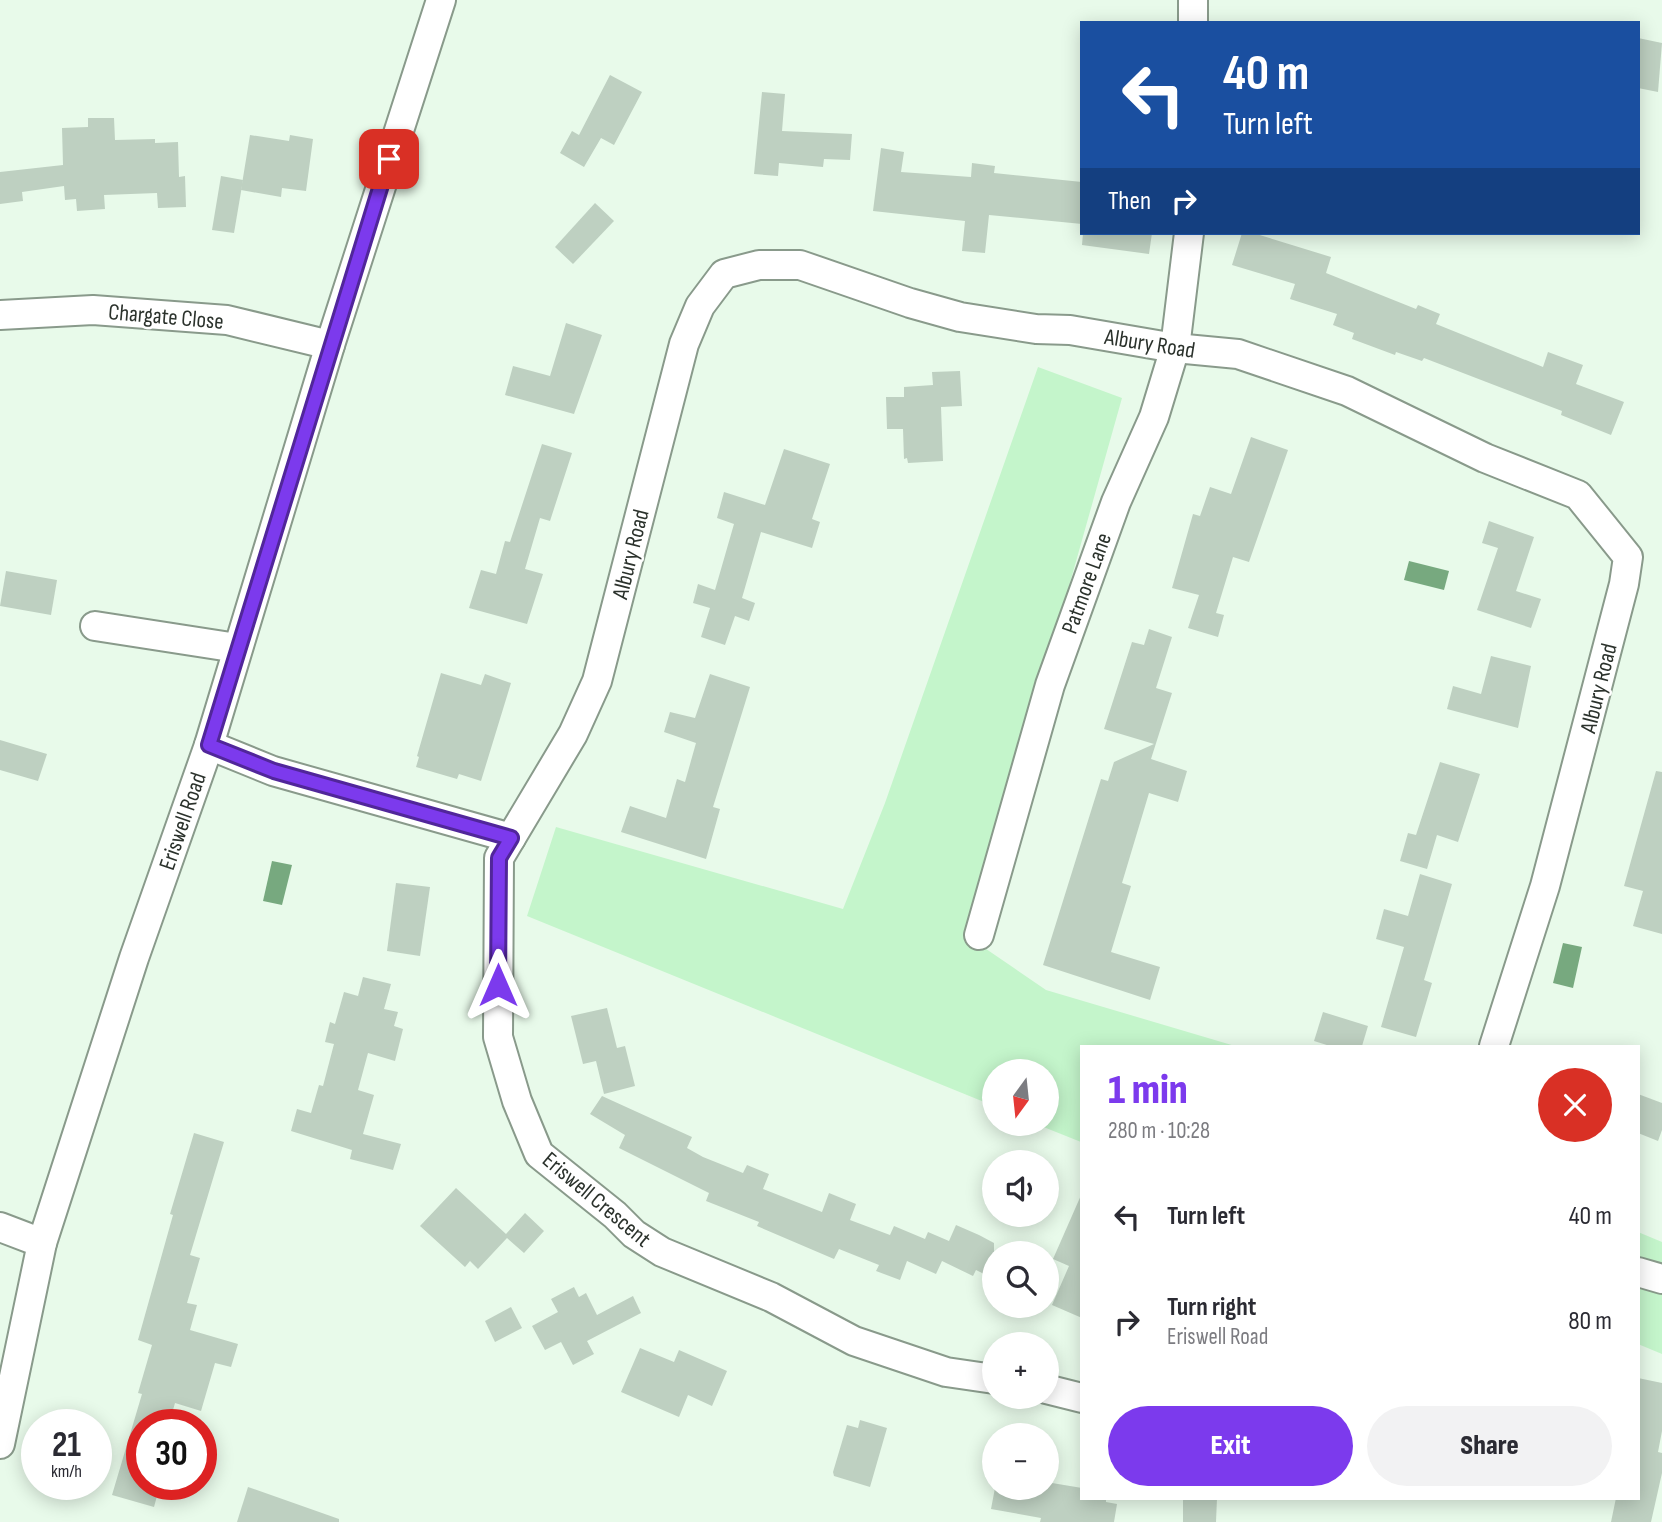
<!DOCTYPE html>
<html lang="en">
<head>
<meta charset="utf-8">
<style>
	body { margin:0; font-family:"Sofia Sans Condensed",sans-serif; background:#f2f2f3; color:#2b2b33; height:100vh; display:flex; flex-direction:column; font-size:26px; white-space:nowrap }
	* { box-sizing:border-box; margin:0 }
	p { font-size:23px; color:#7c7c81 }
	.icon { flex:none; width:38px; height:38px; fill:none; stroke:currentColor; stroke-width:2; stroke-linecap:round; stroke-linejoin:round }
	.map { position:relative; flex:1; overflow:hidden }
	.panel { position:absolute; left:1080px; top:1045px; width:560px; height:455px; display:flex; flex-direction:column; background:#fff; border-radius:0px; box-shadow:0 4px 18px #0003 }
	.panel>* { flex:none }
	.banner { position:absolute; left:1080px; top:21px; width:560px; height:214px; border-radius:0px; box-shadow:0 4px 18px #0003; background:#1a4fa0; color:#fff; overflow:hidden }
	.needle { width:46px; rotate:195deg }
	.buttons { position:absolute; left:982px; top:1059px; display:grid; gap:14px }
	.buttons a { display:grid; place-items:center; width:77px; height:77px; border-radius:50%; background:#fff; box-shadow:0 4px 18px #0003; font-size:35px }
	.speed { position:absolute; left:21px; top:1409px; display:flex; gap:14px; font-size:35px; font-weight:700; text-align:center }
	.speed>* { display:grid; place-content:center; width:91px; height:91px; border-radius:50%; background:#fff; box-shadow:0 4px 18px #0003; line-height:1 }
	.speed small { font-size:18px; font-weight:400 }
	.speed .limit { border:10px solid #d22; background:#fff; color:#111 }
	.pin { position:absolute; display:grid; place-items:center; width:60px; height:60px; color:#fff; margin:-30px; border-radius:14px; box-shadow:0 4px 10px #0006 }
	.me { position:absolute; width:77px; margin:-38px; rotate:0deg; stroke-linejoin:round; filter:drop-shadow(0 0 5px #0008) }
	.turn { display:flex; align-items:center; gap:24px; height:147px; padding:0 28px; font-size:32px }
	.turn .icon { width:91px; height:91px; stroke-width:2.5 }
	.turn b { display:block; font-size:49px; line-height:60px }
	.then { display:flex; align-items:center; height:66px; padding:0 28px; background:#0003; gap:14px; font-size:26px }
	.round { display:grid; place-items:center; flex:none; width:74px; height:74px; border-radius:37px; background:#f2f2f3 }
	.summary { display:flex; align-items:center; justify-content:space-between; height:119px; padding:0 28px }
	h1 { font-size:42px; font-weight:800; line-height:52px; color:#7c3aed }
	.primary-button { display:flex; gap:14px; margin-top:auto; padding:14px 28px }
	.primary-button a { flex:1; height:80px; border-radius:42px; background:#7c3aed; color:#fff; font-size:28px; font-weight:800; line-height:80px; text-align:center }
	.primary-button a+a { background:#f2f2f3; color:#2b2b33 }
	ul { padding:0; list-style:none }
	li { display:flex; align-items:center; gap:21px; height:105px; padding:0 28px }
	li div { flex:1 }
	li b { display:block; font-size:26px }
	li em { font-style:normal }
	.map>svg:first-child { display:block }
	.green { fill:#c4f5cb }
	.water { fill:#77a97f }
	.building { fill:#bed0c1 }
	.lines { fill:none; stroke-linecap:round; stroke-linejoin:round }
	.minor-casing { stroke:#899a8b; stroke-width:32 }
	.minor { stroke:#fff; stroke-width:28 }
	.route-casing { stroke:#51269a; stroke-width:18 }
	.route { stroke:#7c3aed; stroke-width:12 }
	.labels { text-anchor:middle; stroke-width:5; stroke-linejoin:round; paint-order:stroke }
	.street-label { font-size:23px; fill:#2b322c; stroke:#fff }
</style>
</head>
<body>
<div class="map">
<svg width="1662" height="1522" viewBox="0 0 1662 1522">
	<rect width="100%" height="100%" fill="#e8faea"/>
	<g class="green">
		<polygon points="1038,367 1122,398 970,938 1046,990 1235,1046 1082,1046 1081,1142 1036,1124 1046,1124 1046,1071 994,1071 994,1106 527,916 556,827 843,909 885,803"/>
		<polygon points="1638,1232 1662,1242 1662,1354 1638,1344"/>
	</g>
	<g class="water">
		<polygon points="1409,561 1449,571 1444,590 1404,580"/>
		<polygon points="272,861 292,865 282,905 263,901"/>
		<polygon points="1563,943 1582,947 1573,988 1553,983"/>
	</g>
	<g class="building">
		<polygon points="1638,38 1662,43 1658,92 1638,88"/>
		<polygon points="610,75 642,92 614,145 601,138 584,167 560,153 572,131 579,135"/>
		<polygon points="762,92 785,94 782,131 852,134 850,160 824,159 823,167 779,163 778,176 754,174"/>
		<polygon points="88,118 114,118 115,140 155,139 155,143 178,142 179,177 185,176 186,207 158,208 157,193 104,195 105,209 77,211 76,199 65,200 64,186 22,192 23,201 0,204 0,172 63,165 62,128 88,127"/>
		<polygon points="250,135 289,141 290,135 313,139 306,191 282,188 281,197 241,190"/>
		<polygon points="881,148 904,152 901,172 971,177 972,163 995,166 994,173 1082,182 1082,224 989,215 985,253 962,251 965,221 873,211"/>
		<polygon points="221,176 243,180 234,233 212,230"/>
		<polygon points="595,203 614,221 573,264 555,247"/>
		<polygon points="1083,233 1152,233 1149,254 1082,245"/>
		<polygon points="1242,233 1253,233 1331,257 1326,273 1416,309 1418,305 1440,314 1436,324 1543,367 1548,352 1583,365 1576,384 1624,402 1611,435 1561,415 1562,411 1424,358 1422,361 1396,352 1395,355 1352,339 1354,333 1333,325 1337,314 1290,299 1295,284 1232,265"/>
		<polygon points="566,323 602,335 574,414 505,395 513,366 550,376"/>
		<polygon points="960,371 962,406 941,407 943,461 908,463 907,458 904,459 903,429 887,429 886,397 904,397 904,387 933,385 932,372"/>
		<polygon points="1251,437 1288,450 1249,562 1233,557 1216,613 1224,615 1218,637 1188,628 1199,595 1172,588 1193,514 1200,516 1210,487 1231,494"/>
		<polygon points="542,444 572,453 550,521 540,518 525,569 543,574 527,624 469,608 481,570 496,574 505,541 510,542"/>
		<polygon points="784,449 830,464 812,519 820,522 812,548 761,532 742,598 755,603 749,621 735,616 725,645 701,637 710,608 693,603 698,584 715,590 734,524 717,518 724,492 765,505"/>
		<polygon points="1489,521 1534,537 1516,591 1541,599 1531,628 1477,610 1498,548 1482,543"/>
		<polygon points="6,571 57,580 51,615 0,606"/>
		<polygon points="1149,629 1172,637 1156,688 1172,693 1151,759 1187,771 1178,802 1149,793 1122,883 1131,886 1111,952 1160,967 1150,1000 1043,965 1101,779 1108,781 1114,762 1154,744 1104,729 1132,642 1144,645"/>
		<polygon points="1491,656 1531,666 1518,728 1447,709 1453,686 1481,694"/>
		<polygon points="441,673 481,685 485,674 511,683 481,781 459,774 457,779 416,767 419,757 417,756"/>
		<polygon points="710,674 750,687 713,807 720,809 706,859 621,832 630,806 666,818 677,779 685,782 696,743 664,732 670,712 695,718"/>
		<polygon points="0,740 47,754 38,781 0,770"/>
		<polygon points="1440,762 1480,774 1458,842 1437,835 1427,869 1400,861 1408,833 1416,835"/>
		<polygon points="1656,771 1662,772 1662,934 1633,926 1643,891 1624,886"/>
		<polygon points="1420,874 1452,884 1424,980 1432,983 1416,1037 1381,1027 1404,947 1376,939 1384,909 1408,916"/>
		<polygon points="396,883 430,887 420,956 387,951"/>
		<polygon points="363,977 391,984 384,1009 398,1012 394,1026 403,1029 395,1061 368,1053 358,1090 374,1095 363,1134 401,1144 393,1170 350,1159 352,1150 291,1131 297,1109 311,1113 319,1085 323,1086 334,1044 325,1042 330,1022 335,1024 344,992 358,996"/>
		<polygon points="607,1008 617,1048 625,1046 635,1086 604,1094 596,1061 583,1064 571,1016"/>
		<polygon points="1323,1012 1368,1026 1362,1046 1330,1046 1314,1041"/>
		<polygon points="1638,1094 1662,1103 1662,1130 1658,1141 1638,1133"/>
		<polygon points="602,1096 692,1137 687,1148 703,1157 743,1173 747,1165 769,1174 763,1189 822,1212 829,1193 856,1204 850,1220 890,1235 894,1226 925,1239 928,1232 949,1241 956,1225 979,1235 994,1243 994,1279 976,1270 973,1276 942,1261 936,1274 907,1261 900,1280 876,1271 879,1265 839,1249 834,1259 757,1226 759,1222 706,1201 709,1193 619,1148 625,1135 590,1114"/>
		<polygon points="194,1133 224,1142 190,1255 200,1258 187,1303 197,1305 190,1330 238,1344 231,1367 215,1363 201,1411 175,1403 169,1424 142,1424 142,1484 160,1485 154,1507 112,1495 142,1394 138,1393 152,1345 138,1340 173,1215 170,1214"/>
		<polygon points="456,1188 506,1234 525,1213 544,1231 524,1253 507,1238 478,1269 470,1261 465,1267 420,1226"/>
		<polygon points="1082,1193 1082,1318 1052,1305 1069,1266 1053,1259"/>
		<polygon points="574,1287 579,1297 586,1293 597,1315 633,1296 641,1313 587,1341 594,1354 573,1365 561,1342 545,1350 532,1326 558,1312 551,1299"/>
		<polygon points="511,1307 522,1328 495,1342 485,1321"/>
		<polygon points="640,1348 674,1362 679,1350 727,1371 712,1406 688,1395 679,1417 621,1392"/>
		<polygon points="1638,1378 1662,1383 1662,1431 1658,1452 1662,1453 1662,1473 1651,1522 1611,1522 1616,1498 1638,1498"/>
		<polygon points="860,1420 887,1428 870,1487 834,1476 833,1472 847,1425 858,1428"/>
		<polygon points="1046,1482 1082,1488 1082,1498 1106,1498 1106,1502 1117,1504 1114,1522 1040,1522 1041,1518 991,1509 995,1488 1043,1491"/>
		<polygon points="248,1487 339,1519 339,1522 237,1522"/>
		<polygon points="1183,1498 1217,1498 1216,1522 1183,1522"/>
	</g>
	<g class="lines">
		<defs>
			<g id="minor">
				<polyline points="1193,0 1193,23"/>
				<polyline points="0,315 93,310 227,320 330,345"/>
				<polyline points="95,626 237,648"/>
				<polyline points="209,745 273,771 511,838"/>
				<polyline points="979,935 1050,685 1116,502 1154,417 1175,348 1189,233"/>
				<polyline points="0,1227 42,1243"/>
				<polyline points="1638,1272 1662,1279"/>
				<polyline points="994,1379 946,1372 854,1341 771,1297 662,1252 634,1234 615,1215 539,1154 517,1101 498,1037 499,858 573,734 597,681 684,344 700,306 724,274 759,265 800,265 910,303 960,317 1036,329 1070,330 1175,348 1238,354 1347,391 1485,458 1578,495 1628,557 1624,584 1545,886 1494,1046"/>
				<polyline points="1046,1389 1082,1398"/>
				<polyline points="0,1444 42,1243 134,958 209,745 330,345 441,0"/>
			</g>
		</defs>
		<use href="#minor" class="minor-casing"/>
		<use href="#minor" class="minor"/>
	</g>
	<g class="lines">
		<defs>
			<polyline id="route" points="389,159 209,745 274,771 511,838 499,858 498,985"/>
		</defs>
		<use href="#route" class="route-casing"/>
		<use href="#route" class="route"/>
	</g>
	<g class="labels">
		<g class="street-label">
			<text transform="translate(166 316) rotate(5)" y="8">Chargate Close</text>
			<text transform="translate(1150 343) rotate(9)" y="8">Albury Road</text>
			<text transform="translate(630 554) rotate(-76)" y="8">Albury Road</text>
			<text transform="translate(1086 583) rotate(-70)" y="8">Patmore Lane</text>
			<text transform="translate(1598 688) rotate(-76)" y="8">Albury Road</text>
			<text transform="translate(182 821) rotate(-71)" y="8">Eriswell Road</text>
			<text transform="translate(597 1199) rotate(40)" y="8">Eriswell Crescent</text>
		</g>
	</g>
</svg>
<div class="buttons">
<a><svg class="needle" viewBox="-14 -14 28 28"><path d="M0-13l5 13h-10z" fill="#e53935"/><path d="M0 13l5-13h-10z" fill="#7c7c81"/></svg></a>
<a><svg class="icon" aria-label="sound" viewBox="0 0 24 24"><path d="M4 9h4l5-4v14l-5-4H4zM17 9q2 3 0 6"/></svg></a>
<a><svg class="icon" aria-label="search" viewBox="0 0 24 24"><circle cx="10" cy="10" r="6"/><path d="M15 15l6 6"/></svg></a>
<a>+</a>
<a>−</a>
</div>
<div class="speed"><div>21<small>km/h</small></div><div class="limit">30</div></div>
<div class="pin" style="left:389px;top:159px;background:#d93025"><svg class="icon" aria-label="arrive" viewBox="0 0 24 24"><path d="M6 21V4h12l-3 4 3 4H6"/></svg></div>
<svg class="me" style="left:498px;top:985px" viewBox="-20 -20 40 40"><path d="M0-17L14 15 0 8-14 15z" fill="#7c3aed" stroke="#fff" stroke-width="4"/></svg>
<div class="banner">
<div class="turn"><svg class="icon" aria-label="left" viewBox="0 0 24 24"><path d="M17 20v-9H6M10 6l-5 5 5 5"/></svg><div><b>40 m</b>Turn left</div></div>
<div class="then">Then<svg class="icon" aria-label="right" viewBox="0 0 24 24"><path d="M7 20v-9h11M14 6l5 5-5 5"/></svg></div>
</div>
<section class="panel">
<div class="summary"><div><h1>1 min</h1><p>280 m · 10:28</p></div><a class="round" style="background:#d93025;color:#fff"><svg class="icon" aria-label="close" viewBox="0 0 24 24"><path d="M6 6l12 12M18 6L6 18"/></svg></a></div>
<ul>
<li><svg class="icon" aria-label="left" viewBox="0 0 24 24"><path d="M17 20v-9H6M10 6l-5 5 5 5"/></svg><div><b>Turn left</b></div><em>40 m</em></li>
<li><svg class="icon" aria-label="right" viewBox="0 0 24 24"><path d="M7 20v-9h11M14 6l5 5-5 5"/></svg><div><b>Turn right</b><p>Eriswell Road</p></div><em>80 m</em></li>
</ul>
<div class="primary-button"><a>Exit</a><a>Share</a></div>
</section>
</div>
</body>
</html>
